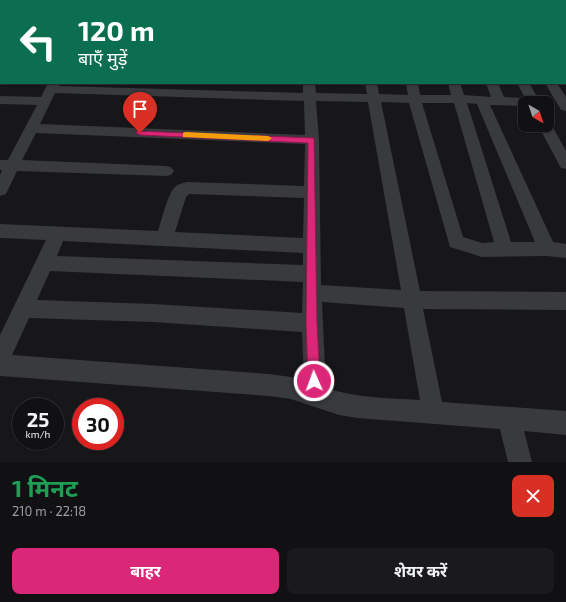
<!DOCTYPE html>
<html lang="hi">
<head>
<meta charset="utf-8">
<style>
	body { margin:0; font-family:"Exo 2","Noto Sans Devanagari",sans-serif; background:#1a1a1c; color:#f1f3f6; height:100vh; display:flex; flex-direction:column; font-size:15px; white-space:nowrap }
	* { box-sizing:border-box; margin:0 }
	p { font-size:13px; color:#9c9da0 }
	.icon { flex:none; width:22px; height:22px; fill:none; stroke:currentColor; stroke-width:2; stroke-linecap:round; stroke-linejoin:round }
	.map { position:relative; height:462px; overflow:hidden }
	.details { display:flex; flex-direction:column; background:#111113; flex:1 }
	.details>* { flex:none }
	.hud { position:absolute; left:0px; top:0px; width:566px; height:84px; box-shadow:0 1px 3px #0004,0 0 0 1px #303133; background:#0b6e4f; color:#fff; overflow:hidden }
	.needle { width:26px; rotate:141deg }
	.buttons { position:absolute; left:518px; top:96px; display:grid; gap:8px }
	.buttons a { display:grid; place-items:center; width:36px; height:36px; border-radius:8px; background:#111113; box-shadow:0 1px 3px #0004,0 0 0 1px #303133; font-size:20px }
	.speed { position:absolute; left:12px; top:398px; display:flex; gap:8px; font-size:20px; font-weight:700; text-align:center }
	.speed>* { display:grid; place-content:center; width:52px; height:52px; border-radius:50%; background:#111113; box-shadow:0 1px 3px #0004,0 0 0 1px #303133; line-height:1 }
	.speed small { font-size:10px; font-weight:400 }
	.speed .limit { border:6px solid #d22; background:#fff; color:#111 }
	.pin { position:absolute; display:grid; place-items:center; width:34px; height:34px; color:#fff; margin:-41px -17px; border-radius:50% 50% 50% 0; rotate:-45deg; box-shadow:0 0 4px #0007 }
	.pin .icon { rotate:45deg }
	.me { position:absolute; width:44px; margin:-22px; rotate:358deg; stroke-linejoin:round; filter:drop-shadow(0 0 3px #0008) }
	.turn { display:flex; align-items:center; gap:14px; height:84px; padding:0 12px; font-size:18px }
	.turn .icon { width:52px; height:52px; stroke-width:2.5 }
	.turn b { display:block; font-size:28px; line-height:34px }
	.round { display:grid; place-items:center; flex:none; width:42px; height:42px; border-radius:8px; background:#1a1a1c }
	.headline { display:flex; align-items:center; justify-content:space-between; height:68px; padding:0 12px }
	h1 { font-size:24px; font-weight:700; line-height:30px; color:#1e9e55 }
	.button { display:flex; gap:8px; margin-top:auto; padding:8px 12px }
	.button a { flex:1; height:46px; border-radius:8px; background:#db2777; color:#fff; font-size:16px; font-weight:700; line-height:46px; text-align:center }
	.button a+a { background:#1a1a1c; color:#f1f3f6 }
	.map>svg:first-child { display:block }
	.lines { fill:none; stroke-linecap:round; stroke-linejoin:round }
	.minor { fill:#383a3e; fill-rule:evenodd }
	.route { fill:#db2777; stroke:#8e194d }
	.slow { fill:#f59e0b }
</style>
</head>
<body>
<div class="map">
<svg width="566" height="462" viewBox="0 0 566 462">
	<rect width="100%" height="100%" fill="#171719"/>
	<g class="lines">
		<g class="minor">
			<polygon points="92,0 102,0 91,1"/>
			<polygon points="142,0 157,0 158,1 143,1"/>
			<polygon points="193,0 203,0 192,1"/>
			<rect x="377" y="0" width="10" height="1"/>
			<rect x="426" y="0" width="10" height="1"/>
			<rect x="455" y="0" width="10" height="1"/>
			<rect x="489" y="0" width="10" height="1"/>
			<rect x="0" y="1" width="1" height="6"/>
			<rect x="0" y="53" width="1" height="6"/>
			<rect x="0" y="68" width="1" height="8"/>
			<path d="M48 83H60L59 86 303 93V83H315L316 93 367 94 365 83H377L379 94 408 95 406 83H418L420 95H451L448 83H460L464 95 491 97 486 83H498L504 97 525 98 517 83H529L539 100 542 103H525V106L490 105 553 242 566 244V258L547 256 482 257 450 247 409 103 381 102 420 291 566 292V310L423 309 442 402 566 411V435L524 431 532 462H508L500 429 357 418 339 415 291 399 269 396 0 376V335L46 240 0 238V224L158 231C162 220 167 195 175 187 178 184 183 183 187 182L304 186 305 144 36 133 22 160 166 166 171 167 174 171 171 175 166 176 17 171 6 194 0 196V175L2 170H0V160H8L37 105 0 104V96L41 97ZM55 93 304 101 305 135 40 124ZM316 101 368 102 401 290 321 285 319 140ZM422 103H454L494 242 482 243 463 237ZM467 103 477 104 535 242H511ZM189 194 304 198 303 238 175 232 186 197ZM63 241 303 253V265L57 256ZM50 271 303 282 302 313 153 304 37 300ZM322 302 404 308 420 400C388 398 356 398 326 388ZM29 318 153 322 302 332 304 381 291 377 269 374 12 355Z"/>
			<polygon points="545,83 557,83 566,97 566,111 561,110"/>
			<polygon points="547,121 550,122 566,151 566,169 561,168 538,125 547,125"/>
		</g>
	</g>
	<polygon class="route" points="137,131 314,138 317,323 320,381 318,385 314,387 310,385 308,381 306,323 308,143 140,135 136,133"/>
	<polygon class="slow" points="185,132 268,136 272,138 268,141 183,137 183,133"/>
</svg>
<div class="buttons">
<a><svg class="needle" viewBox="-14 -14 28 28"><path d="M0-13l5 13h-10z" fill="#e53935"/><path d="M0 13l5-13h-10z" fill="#9c9da0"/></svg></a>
</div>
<div class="speed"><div>25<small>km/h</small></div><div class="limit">30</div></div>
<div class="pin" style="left:140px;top:133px;background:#d93025"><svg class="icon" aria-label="arrive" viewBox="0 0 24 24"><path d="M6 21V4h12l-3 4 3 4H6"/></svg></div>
<svg class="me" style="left:314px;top:381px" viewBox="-20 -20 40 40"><circle r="17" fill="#db2777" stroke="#fff" stroke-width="3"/><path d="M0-11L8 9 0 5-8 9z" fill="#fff"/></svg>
<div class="hud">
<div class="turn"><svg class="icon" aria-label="left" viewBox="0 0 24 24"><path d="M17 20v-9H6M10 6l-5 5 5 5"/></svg><div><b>120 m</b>बाएँ मुड़ें</div></div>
</div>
</div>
<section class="details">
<div class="headline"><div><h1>1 मिनट</h1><p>210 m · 22:18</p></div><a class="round" style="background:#d93025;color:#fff"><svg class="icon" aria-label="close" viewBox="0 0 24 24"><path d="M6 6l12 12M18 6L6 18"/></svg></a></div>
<div class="button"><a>बाहर</a><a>शेयर करें</a></div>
</section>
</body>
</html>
